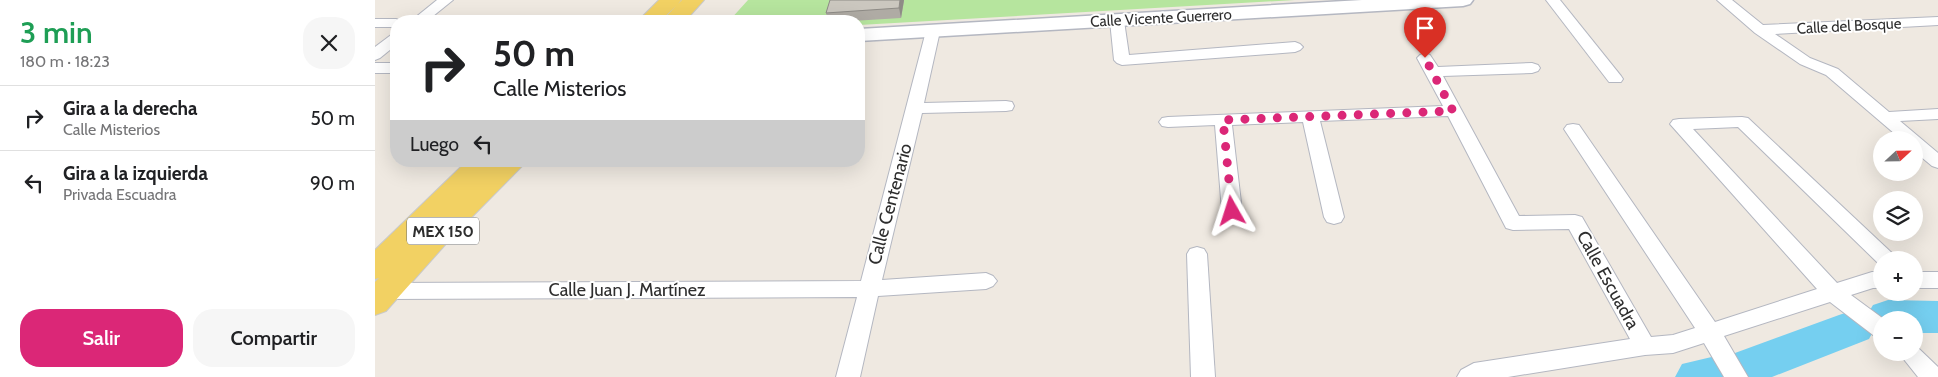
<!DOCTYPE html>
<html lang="es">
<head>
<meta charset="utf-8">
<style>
	body { margin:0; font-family:Cabin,sans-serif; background:#f6f6f6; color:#202124; height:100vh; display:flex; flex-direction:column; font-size:19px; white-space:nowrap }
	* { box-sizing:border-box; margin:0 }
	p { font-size:16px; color:#757577 }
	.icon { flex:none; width:28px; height:28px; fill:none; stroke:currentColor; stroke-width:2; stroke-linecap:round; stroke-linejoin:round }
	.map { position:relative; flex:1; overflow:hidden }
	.side { display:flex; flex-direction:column; background:#fff; width:375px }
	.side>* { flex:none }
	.top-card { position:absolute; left:15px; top:15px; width:475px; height:152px; border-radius:20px; box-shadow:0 5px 20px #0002; background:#fff; color:#202124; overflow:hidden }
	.needle { width:32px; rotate:68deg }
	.fabs { position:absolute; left:1498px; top:131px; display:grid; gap:10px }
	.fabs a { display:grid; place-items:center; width:50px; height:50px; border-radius:50%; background:#fff; box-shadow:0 5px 20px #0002; font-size:25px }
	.pin { position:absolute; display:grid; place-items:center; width:42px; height:42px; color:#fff; margin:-51px -21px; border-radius:50% 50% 50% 0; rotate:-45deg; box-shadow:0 0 5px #0007 }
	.pin .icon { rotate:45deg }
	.me { position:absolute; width:55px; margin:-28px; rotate:354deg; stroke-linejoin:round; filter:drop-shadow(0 0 4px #0008) }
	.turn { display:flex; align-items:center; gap:18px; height:105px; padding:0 20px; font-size:22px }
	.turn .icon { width:65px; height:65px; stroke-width:2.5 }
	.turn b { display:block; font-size:35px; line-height:42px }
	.then { display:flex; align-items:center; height:48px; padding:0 20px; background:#0003; gap:10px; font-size:19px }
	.round { display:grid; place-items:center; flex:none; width:52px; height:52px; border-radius:20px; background:#f6f6f6 }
	.headline { display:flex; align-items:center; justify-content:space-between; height:85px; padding:0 20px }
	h1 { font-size:30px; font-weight:600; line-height:38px; color:#1e9e55 }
	.cta { display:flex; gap:10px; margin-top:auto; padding:10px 20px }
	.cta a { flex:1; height:58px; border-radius:20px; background:#db2777; color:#fff; font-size:20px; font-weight:600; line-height:58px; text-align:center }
	.cta a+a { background:#f6f6f6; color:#202124 }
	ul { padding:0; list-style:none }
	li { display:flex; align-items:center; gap:15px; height:65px; padding:0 20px; border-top:1px solid #e0e0e0 }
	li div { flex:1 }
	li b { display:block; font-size:19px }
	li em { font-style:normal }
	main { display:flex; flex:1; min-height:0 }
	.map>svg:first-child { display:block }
	.green { fill:#b6e59e }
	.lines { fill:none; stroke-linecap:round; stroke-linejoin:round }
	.river { fill:#75cff0; fill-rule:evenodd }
	.street-casing { stroke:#b4b7c1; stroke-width:2 }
	.secondary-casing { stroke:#b4b7c1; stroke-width:3 }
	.primary-casing { stroke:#c9c9c9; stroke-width:2 }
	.street { fill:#fff; fill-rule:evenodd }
	.secondary { fill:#fff; fill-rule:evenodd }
	.primary { fill:#f2d163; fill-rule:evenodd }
	.wall { fill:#afaba4 }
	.shaded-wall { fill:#8e8b86 }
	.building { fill:#cbc7bf; stroke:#8e8b86 }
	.route { stroke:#db2777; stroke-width:9; stroke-dasharray:0 16.2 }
	.labels { text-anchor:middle; stroke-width:4; stroke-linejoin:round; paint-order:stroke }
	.far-street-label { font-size:15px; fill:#2e2e2e; stroke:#fff }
	.shield { fill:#fff; stroke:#6d6d6d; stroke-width:1 }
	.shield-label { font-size:16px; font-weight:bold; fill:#2e2e2e }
	.street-label { font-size:18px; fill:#2e2e2e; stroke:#fff }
</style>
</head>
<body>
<main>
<section class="side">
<div class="headline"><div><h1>3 min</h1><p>180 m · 18:23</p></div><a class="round"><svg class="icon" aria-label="close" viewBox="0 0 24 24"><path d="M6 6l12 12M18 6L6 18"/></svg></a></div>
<ul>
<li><svg class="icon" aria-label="right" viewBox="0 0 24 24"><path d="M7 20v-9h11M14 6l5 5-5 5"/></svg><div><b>Gira a la derecha</b><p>Calle Misterios</p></div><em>50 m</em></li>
<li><svg class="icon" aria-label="left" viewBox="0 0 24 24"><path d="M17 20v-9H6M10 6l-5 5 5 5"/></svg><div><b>Gira a la izquierda</b><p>Privada Escuadra</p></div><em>90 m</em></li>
</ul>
<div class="cta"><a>Salir</a><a>Compartir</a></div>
</section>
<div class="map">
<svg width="1563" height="377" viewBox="0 0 1563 377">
	<rect width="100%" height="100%" fill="#efe9e1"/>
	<polygon class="green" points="373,0 920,0 484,25 484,21 354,21"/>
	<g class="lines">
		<polygon class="river" points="1513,300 1563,301 1563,333 1539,333 1539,320 1506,320 1506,330 1500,328 1494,339 1397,377 1300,377 1307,364 1345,355 1357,359 1360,353 1464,315 1479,310 1492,315 1498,305"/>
		<defs>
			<g id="street">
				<polygon points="62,0 78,0 52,21 36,21"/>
				<polygon points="1171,0 1185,0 1246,76 1248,79 1246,82 1234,82"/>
				<polygon points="1342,0 1357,0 1388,25 1563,17 1563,25 1400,34 1435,58 1463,69 1514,112 1563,109 1563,119 1525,121 1563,153 1563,168 1557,166 1539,151 1539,140 1527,140 1451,75 1425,64 1380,33"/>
				<polygon points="742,17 747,18 749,21 754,55 920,42 925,44 928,47 925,50 920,52 747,65 742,63 739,60 735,21 737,18"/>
				<polygon points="0,19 21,19 27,21 21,21 21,27 0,27"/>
				<polygon points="558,27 563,28 565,31 549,103 631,101 637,102 639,106 637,110 631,111 547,113 507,280 611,273 618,276 622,281 618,286 611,289 503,296 485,377 461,377 482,297 10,299 2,297 0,292 2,285 10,283 486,281 551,31 553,28"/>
				<polygon points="21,34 21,45 5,58 0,60 0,47 16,35"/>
				<polygon points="1050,53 1055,55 1063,67 1157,63 1163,65 1165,68 1163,71 1157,73 1068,76 1144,216 1200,215 1207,217 1276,337 1298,335 1320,328 1189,129 1192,125 1198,124 1204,125 1340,322 1442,289 1295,124 1298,120 1304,119 1367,117 1373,118 1519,255 1522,260 1506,260 1506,266 1505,265 1363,127 1318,129 1462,283 1497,272 1506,272 1506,288 1498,288 1476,295 1510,320 1506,320 1506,338 1498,335 1455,302 1349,336 1373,377 1349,377 1329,343 1298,353 1270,355 1133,377 1082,377 1086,370 1099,363 1255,339 1194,229 1138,230 1131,228 1073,116 945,121 969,217 966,222 959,224 952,222 949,217 928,122 857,125 867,211 864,216 857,217 850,216 847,211 840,125 793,127 787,126 784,122 787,118 793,117 1068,106 1042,58 1045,55"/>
				<rect x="0" y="63" width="21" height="10"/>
				<polygon points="822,247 829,249 832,254 840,377 816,377 812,254 815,249"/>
				<rect x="1539" y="272" width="24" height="16"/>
				<polygon points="1539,344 1563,367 1563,377 1543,377 1523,352 1539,352"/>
			</g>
			<polygon id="secondary" points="987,0 1098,0 1095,4 1088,6 484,41 484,29"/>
			<g id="primary">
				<polygon points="284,0 306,0 303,4 307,0 329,0 310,21 287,21 301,6 285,21 263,21"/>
				<polygon points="92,161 121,161 119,164 123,161 152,161 77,237 11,311 0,315 0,282 4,278 0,279 0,250"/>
			</g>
		</defs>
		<use href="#street" class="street-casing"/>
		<use href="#secondary" class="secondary-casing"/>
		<use href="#primary" class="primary-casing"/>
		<use href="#street" class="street"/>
		<use href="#secondary" class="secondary"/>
		<use href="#primary" class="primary"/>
	</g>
	<polygon class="wall" points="455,0 529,0 529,1 526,18 477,21 453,21 451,13"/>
	<polygon class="shaded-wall" points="525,0 529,0 526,18 524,8"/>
	<polygon class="building" points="455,0 525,0 524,8 451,13"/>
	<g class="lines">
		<polyline class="route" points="857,211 848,120 1078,111 1050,58"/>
	</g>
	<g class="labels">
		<g class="far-street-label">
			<text transform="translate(786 18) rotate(-3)" y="5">Calle Vicente Guerrero</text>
			<text transform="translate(1474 26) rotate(-3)" y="5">Calle del Bosque</text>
		</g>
		<rect class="shield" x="32" y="217.5" width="72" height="27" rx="4"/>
		<g class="shield-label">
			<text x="68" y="237">MEX 150</text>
		</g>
		<g class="street-label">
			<text transform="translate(515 204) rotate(-75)" y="6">Calle Centenario</text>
			<text transform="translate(1233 280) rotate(61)" y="6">Calle Escuadra</text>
			<text x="252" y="296">Calle Juan J. Martínez</text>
		</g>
	</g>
</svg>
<div class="fabs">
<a><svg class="needle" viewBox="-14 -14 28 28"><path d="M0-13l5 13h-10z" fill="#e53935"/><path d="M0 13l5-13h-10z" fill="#757577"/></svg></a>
<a><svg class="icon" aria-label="layers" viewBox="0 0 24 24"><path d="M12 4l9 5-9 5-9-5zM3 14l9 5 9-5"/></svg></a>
<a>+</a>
<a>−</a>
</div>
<div class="pin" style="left:1050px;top:58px;background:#d93025"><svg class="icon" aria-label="arrive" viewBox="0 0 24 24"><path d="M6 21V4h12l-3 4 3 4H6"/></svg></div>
<svg class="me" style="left:857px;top:211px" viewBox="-20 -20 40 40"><path d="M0-17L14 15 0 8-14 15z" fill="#db2777" stroke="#fff" stroke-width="4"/></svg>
<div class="top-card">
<div class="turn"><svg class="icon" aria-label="right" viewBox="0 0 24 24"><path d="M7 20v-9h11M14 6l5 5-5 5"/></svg><div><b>50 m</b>Calle Misterios</div></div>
<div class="then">Luego<svg class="icon" aria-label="left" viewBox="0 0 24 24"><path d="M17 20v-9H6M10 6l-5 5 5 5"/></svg></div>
</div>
</div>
</main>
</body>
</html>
